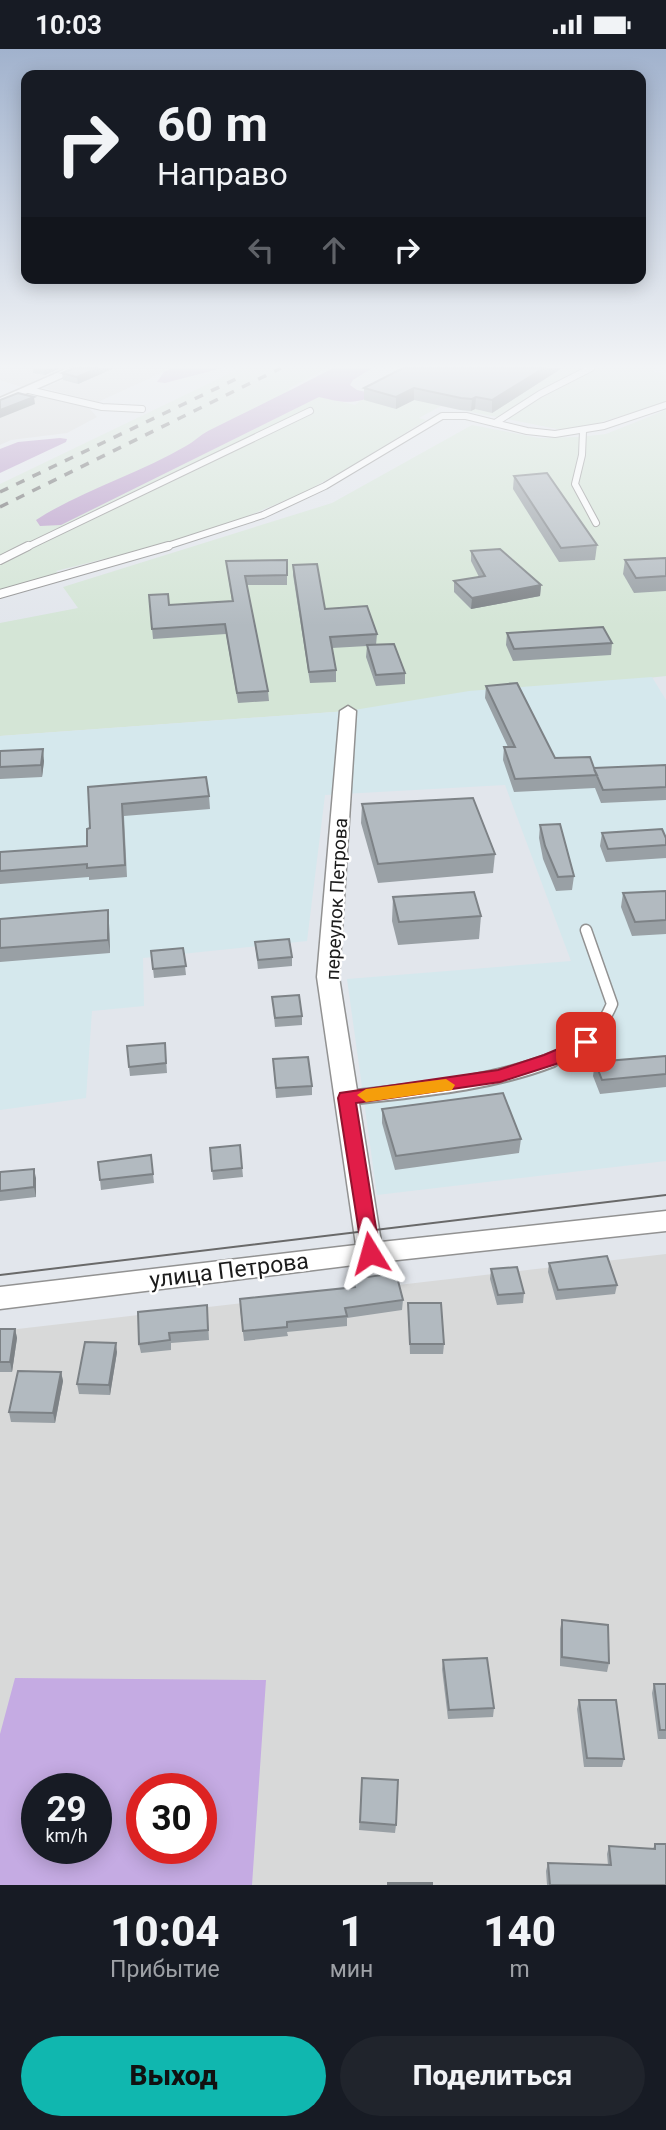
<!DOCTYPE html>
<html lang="ru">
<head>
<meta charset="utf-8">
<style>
	body { margin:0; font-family:Roboto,sans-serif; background:#20242c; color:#f1f3f6; height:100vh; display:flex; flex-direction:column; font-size:26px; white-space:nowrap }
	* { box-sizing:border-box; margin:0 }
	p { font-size:23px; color:#9ea1a6 }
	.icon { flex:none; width:38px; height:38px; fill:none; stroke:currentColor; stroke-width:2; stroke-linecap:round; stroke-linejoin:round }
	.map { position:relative; height:1836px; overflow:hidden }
	.sheet { display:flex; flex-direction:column; background:#171b24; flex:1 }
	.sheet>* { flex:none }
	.hud { position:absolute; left:21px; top:21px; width:625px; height:214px; border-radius:14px; box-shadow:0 4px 18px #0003; background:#171b24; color:#f1f3f6; overflow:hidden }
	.speed { position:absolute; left:21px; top:1724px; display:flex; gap:14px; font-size:35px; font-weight:700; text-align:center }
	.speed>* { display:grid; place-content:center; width:91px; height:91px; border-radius:50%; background:#171b24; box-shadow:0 4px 18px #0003; line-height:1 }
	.speed small { font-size:18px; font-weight:400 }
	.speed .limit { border:10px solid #d22; background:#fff; color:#111 }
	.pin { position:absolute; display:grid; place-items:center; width:60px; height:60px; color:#fff; margin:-30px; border-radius:14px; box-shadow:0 4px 10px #0006 }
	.me { position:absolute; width:77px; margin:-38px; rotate:352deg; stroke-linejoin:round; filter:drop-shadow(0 0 5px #0008) }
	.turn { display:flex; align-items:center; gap:24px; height:147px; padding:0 21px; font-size:32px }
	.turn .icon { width:91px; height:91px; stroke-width:2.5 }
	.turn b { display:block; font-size:49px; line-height:60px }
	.lanes { display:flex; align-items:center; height:66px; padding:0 21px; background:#0003; justify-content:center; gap:35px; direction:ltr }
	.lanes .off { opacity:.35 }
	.eta { display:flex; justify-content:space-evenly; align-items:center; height:119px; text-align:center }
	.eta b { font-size:42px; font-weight:800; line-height:49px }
	.action { display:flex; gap:14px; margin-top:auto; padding:14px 21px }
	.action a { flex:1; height:80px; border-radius:42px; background:#10b7af; color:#111; font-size:28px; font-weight:800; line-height:80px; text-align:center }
	.action a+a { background:#20242c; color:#f1f3f6 }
	.status { display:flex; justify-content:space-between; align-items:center; height:49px; padding:0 35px; background:#171b24; direction:ltr }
	.status svg { height:19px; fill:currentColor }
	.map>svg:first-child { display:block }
	.residential { fill:#d8d9d9; fill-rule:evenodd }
	.industrial { fill:#d4e5d6 }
	.military { fill:#d5e8ed }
	.grass { fill:#c5abe3; fill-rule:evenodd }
	.forest { fill:#b899c8 }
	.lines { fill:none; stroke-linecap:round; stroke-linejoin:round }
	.service-far3-casing { stroke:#929292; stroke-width:8 }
	.service-far2-casing { stroke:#929292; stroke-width:10 }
	.service-far1-casing { stroke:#929292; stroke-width:13 }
	.service-casing { stroke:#929292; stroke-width:17 }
	.minor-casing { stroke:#929292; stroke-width:3 }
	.service-far3 { stroke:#fff; stroke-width:6 }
	.service-far2 { stroke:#fff; stroke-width:8 }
	.service-far1 { stroke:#fff; stroke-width:10 }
	.service { stroke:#fff; stroke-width:13 }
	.minor { fill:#fff; fill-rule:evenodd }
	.tram { stroke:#696969; stroke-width:2 }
	.rail { stroke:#696969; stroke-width:3.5; stroke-dasharray:9 9; stroke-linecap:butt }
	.wall { fill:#99a0a5 }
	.shaded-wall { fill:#7d8286 }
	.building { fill:#b2bac0; stroke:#7d8286; stroke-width:2 }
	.route { fill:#e11d48; stroke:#92132f; stroke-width:2 }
	.slow { fill:#f59e0b }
	.labels { text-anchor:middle; stroke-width:5; stroke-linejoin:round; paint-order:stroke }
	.street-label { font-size:19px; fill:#1b1b1b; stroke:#fff }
	.near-street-label { font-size:23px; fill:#1b1b1b; stroke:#fff }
</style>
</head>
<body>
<div class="status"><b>10:03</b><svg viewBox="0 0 49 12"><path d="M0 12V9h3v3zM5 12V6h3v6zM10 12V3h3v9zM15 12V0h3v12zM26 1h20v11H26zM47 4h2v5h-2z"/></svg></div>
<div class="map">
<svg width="666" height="1836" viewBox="0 0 666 1836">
	<rect width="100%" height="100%" fill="#e2e6ec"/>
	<g class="residential">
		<polygon points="0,319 66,319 22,338 0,331"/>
		<polygon points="90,319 172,319 98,353 44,339"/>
		<polygon points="33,344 88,358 97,368 67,384 11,391 0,396 0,359"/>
		<path d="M666 1205V1836H0V1282ZM37 1740H96V1799H37ZM142 1740H201V1799H142Z"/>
	</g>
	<g class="industrial">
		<polygon points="241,319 327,319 288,340 355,356 402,319 658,319 653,322 666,326 666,353 592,376 562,381 441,357 419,369 426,371 353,416 305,443 243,469 164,495 56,522 58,524 0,542 0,435"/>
		<polygon points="666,361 666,627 348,662 0,687 0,574 78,559 63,538 332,454 472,376 539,389 579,388 606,385"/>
	</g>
	<polygon class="military" points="652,628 666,651 666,1112 377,1146 347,930 571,912 505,736 325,746 307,892 143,909 144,957 92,962 86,1049 0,1061 0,687 348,662 469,642"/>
	<path class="grass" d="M15 1629 266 1631 252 1836H0V1685ZM37 1740H96V1799H37ZM142 1740H201V1799H142Z"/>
	<g class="forest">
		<polygon points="172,319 222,319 165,334 157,333 164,323"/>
		<path d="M333 319H372L353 331 350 336 357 341 371 344 373 347C353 356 340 353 319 348L61 476 40 477 36 471C82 441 139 425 186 397 194 393 200 386 208 382 250 361 292 341 333 319Z"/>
		<polygon points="60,389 67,390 66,393 0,424 0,400 18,393"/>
	</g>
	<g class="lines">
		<defs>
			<g id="service-far3">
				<polyline points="29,341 102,358 142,360"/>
				<polyline points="495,374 540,345 591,319"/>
				<polyline points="583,382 582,406 575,435 596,474"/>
				<polyline points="25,499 310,362"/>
				<polyline points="161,499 263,466 325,437 442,367 466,367 527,382 555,385 604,377 666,356"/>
			</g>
			<g id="service-far2">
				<polyline points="0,511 28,497"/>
				<polyline points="0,545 168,497"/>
			</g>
			<path id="service-far1" d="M547 1013C578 1001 599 986 612 955L586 881"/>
			<path id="service" d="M347 1049C416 1041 487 1036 552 1011"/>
			<g id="minor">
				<polygon points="68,319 84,319 0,356 0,349"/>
				<polygon points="348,657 356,662 339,928 381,1193 666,1162 666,1182 370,1214 0,1260 0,1238 356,1196 317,928 340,662"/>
			</g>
		</defs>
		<use href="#service-far3" class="service-far3-casing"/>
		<use href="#service-far2" class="service-far2-casing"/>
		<use href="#service-far1" class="service-far1-casing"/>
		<use href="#service" class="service-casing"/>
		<use href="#minor" class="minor-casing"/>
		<use href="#service-far3" class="service-far3"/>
		<use href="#service-far2" class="service-far2"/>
		<use href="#service-far1" class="service-far1"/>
		<use href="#service" class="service"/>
		<use href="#minor" class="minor"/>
		<polyline class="tram" points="0,1226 666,1146"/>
		<g class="rail">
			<polyline points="0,443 236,330"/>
			<polyline points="0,458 281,319"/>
		</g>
	</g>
	<g class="wall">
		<polygon points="33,319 60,319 45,326 33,324"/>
		<polygon points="114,319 78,335 63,331 62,324"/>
		<polygon points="562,319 492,364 475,360 471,362 460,361 414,351 396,360 364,351 364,339"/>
		<polygon points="514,427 597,496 595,511 559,513 513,440"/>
		<polygon points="471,502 541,536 540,547 471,560 454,543 454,532 479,528 471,512"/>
		<polygon points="666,509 666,542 634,544 623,525 625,511"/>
		<polygon points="287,511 287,536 247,536 268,642 269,652 238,654 226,585 153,590 149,546 169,556 232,552 226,512"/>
		<polygon points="293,516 325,560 377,585 376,596 405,624 405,635 376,637 366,608 367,597 332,599 336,621 336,633 310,634 293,526"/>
		<polygon points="507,584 612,594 611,606 513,612 506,596"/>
		<polygon points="486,637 555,709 594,719 666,716 666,751 601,754 595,739 514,743 503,711 504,698 508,698 485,649"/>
		<polygon points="0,702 44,712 42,728 0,730"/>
		<polygon points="88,738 209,747 210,760 124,767 127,828 89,831 89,828 0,835 0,803 87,797 90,779"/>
		<polygon points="362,755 495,805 493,824 378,834 361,774"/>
		<polygon points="540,776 574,827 572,841 556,842 543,810 539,789"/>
		<polygon points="602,784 666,789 666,809 606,813 600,797"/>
		<polygon points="666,842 666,885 632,887 621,858 623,844"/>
		<polygon points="393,848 481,867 479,890 398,896 392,872"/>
		<polygon points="0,870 109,875 110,904 0,913"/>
		<polygon points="255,893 292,908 292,917 258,920"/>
		<polygon points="183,899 186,926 154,929 151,902"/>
		<polygon points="272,948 302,967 302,976 275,978"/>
		<polygon points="165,994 167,1024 130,1027 129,1018"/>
		<polygon points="666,1007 666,1038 600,1045 593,1027 595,1013"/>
		<polygon points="273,1010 312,1037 312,1046 276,1049"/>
		<polygon points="382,1060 521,1090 519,1104 395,1121 382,1074"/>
		<polygon points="240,1096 243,1128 213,1131 210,1099"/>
		<polygon points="151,1106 154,1134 101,1141 100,1131"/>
		<polygon points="0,1123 36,1129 36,1148 0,1152"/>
		<polygon points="549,1214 617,1236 615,1245 556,1251 548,1223"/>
		<polygon points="491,1220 524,1244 523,1254 497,1256 490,1230"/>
		<polygon points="353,1230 403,1251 402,1261 347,1269 347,1277 287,1283 288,1287 244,1292 240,1259 353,1238"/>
		<polygon points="408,1254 444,1295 443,1305 410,1305"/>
		<polygon points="207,1256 209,1291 171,1294 171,1301 141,1304 139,1295"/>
		<polygon points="0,1280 15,1280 17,1289 12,1323 0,1323"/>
		<polygon points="117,1303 110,1346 79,1345 77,1335"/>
		<polygon points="61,1323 63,1332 55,1374 11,1373 9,1363"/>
		<polygon points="562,1571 609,1614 607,1623 560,1617 560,1580"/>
		<polygon points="443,1611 494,1659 493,1668 448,1670 442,1620"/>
		<polygon points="654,1635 666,1635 666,1690 658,1690 652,1644"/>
		<polygon points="579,1651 624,1710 622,1718 584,1718 577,1660"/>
		<polygon points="362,1729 396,1776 395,1784 359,1781"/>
		<polygon points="655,1795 666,1836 547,1836 546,1822 548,1814 608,1816 607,1805 609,1797 653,1800"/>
	</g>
	<g class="shaded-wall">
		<polygon points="60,319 45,326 44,320"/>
		<polygon points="98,319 114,319 78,335 77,328"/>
		<polygon points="544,319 562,319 492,364 492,351"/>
		<polygon points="414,339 414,351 396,360 396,348"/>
		<polygon points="34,348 35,355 0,369 0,361"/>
		<polygon points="476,348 475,360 471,362 472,350"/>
		<polygon points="541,536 540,547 471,560 472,549"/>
		<polygon points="43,700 44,712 42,728 41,716"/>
		<polygon points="108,861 109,875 110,904 108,891"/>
		<polygon points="34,1120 36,1129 36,1148 34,1138"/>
		<polygon points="15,1280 17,1289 12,1323 10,1313"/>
		<polygon points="116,1294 117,1303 110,1346 109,1336"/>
		<polygon points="61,1323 63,1332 55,1374 53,1364"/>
	</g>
	<g class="building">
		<polygon points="74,319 98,319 77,328 62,324"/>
		<polygon points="403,319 544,319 492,351 476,348 472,350 461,349 414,339 396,348 364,339"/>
		<polygon points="18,344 34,348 0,361 0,351"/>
		<polygon points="547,424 597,496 561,499 514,427"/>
		<polygon points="500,500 541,536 472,549 454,532 485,527 471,502"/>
		<polygon points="666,509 666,527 636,529 625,511"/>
		<polygon points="287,511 287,526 245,527 268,642 237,644 225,575 152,580 149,546 168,545 169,556 233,552 226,512"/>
		<polygon points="317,515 325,560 367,557 377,585 330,588 336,621 309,623 293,516"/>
		<polygon points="603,578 612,594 514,600 507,584"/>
		<polygon points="394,595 405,624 376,626 367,596"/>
		<polygon points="517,634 555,709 590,708 594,719 666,716 666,738 603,741 594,720 597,726 515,730 504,698 515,698 486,637"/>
		<polygon points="43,700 41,716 0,718 0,702"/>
		<polygon points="206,728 209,747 122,755 125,816 87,819 87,815 0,822 0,803 87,797 87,780 90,779 88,738"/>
		<polygon points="473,749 495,805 378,815 362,755"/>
		<polygon points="560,775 574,827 558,828 545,797 540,776"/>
		<polygon points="662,780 666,789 666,796 608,800 602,784"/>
		<polygon points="666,842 666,871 635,873 623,844"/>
		<polygon points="474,843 481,867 399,873 393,848"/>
		<polygon points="108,861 108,891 0,899 0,870"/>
		<polygon points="289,890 292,908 258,911 255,893"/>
		<polygon points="183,899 186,917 153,920 151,902"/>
		<polygon points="299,946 302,967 275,969 272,948"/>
		<polygon points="165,994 166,1014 129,1018 127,997"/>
		<polygon points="666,1007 666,1025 602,1031 595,1013"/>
		<polygon points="308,1008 312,1037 276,1039 273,1010"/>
		<polygon points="503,1044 521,1090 396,1107 382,1060"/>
		<polygon points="240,1096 242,1119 212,1122 210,1099"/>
		<polygon points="151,1106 153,1125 100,1131 98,1113"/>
		<polygon points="34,1120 34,1138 0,1142 0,1123"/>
		<polygon points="607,1207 617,1236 558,1241 549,1214"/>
		<polygon points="517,1218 524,1244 498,1246 491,1220"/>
		<polygon points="396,1224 403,1251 345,1259 347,1267 287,1273 287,1278 243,1282 240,1250 355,1238 353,1230"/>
		<polygon points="408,1254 441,1254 444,1295 410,1295"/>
		<polygon points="207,1256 208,1281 169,1284 170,1291 139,1295 138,1263"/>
		<polygon points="0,1280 15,1280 10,1313 0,1313"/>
		<polygon points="85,1293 116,1294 109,1336 77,1335"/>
		<polygon points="18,1322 61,1323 53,1364 9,1363"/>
		<polygon points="562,1571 608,1576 609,1614 562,1608"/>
		<polygon points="487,1609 494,1659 449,1661 443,1611"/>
		<polygon points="654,1635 666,1635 666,1681 660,1681"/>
		<polygon points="579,1651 616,1651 624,1710 587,1709"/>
		<polygon points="362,1729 398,1731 396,1776 360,1773"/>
		<polygon points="655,1795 666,1795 666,1836 550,1836 548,1814 611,1816 609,1797 655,1800"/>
		<rect x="388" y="1834" width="44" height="2"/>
	</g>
	<linearGradient id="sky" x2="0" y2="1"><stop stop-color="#a1b2cd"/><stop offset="0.55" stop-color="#f2f4f6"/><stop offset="1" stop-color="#f2f4f6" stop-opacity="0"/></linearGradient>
	<rect width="666" height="577" fill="url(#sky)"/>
	<polygon class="route" points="586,988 592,989 594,993 592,997 556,1015 500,1033 356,1054 380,1204 377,1209 370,1211 363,1209 338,1049 340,1044 498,1021 544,1006"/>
	<polygon class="slow" points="446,1030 455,1036 452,1041 366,1053 357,1046 366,1040"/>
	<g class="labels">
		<g class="street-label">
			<text transform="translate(336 850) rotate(-87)" y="7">переулок Петрова</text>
		</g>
		<g class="near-street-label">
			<text transform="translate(229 1221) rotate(-7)" y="8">улица Петрова</text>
		</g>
	</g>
</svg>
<div class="speed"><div>29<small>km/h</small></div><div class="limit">30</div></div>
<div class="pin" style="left:586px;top:993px;background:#d93025"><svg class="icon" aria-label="arrive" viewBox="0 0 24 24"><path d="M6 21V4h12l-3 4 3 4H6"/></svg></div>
<svg class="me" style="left:370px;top:1204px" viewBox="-20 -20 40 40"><path d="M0-17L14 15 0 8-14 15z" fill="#e11d48" stroke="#fff" stroke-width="4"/></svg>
<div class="hud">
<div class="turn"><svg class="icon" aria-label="right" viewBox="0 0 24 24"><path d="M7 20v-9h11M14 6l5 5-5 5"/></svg><div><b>60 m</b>Направо</div></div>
<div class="lanes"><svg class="icon off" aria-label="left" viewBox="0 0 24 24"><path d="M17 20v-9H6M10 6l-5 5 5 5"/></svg><svg class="icon off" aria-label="ahead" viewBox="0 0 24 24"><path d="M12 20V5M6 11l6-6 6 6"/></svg><svg class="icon" aria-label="right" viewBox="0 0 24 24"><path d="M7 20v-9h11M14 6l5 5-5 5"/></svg></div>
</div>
</div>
<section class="sheet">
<div class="eta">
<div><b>10:04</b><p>Прибытие</p></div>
<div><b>1</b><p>мин</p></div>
<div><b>140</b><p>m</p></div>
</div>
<div class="action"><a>Выход</a><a>Поделиться</a></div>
</section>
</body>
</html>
